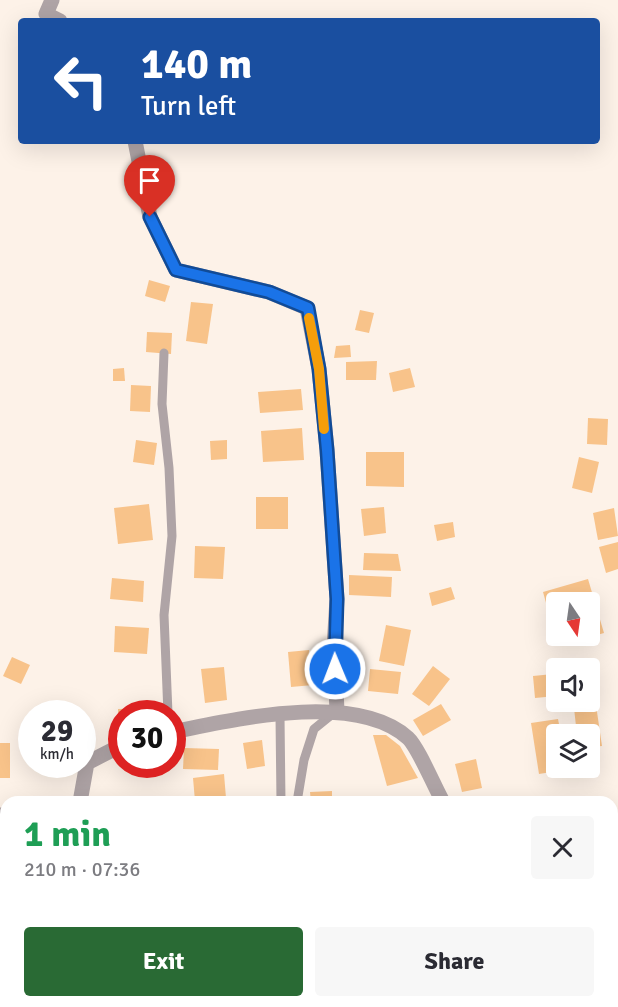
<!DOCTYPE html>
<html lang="en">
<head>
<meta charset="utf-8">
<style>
	body { margin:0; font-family:Signika,sans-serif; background:#f7f7f7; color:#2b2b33; height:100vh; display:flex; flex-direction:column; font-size:22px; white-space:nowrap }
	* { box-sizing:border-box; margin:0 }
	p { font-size:20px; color:#7c7c81 }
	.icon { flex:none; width:33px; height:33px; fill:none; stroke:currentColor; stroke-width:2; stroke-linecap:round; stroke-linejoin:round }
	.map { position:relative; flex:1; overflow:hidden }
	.sheet { position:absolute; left:0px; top:796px; width:618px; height:212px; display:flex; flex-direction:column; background:#fff; border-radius:18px 18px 0 0; box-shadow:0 6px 24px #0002 }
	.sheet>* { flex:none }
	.banner { position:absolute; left:18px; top:18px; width:582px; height:126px; border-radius:6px; box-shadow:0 6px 24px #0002; background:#1a4fa0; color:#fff; overflow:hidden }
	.needle { width:39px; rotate:167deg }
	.controls { position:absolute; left:546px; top:592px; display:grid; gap:12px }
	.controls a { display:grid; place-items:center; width:54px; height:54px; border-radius:6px; background:#fff; box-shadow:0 6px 24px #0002; font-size:30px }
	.speed { position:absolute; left:18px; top:700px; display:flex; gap:12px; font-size:30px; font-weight:700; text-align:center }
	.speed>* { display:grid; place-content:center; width:78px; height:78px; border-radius:50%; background:#fff; box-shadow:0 6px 24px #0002; line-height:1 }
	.speed small { font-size:15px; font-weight:400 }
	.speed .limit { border:9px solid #d22; background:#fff; color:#111 }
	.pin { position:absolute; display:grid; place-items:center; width:51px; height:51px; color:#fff; margin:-62px -26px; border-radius:50% 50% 50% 0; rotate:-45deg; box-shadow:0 0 6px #0007 }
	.pin .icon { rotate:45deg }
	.me { position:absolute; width:66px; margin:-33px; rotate:359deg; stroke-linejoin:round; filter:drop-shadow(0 0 4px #0008) }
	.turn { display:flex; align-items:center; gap:21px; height:126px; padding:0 24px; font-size:27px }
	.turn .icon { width:78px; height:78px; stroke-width:2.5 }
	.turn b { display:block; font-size:42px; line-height:51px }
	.round { display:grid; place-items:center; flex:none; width:63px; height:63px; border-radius:6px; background:#f7f7f7 }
	.head { display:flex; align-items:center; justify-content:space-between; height:102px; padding:0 24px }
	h1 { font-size:36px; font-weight:700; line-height:45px; color:#1e9e55 }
	.cta { display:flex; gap:12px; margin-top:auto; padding:12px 24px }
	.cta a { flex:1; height:69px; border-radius:6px; background:#296a34; color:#fff; font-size:24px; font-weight:700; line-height:69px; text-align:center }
	.cta a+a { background:#f7f7f7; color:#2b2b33 }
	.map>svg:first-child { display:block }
	.building { fill:#f8c38a; fill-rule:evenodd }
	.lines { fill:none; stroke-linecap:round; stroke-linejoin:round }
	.lane { stroke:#afa4a6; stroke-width:9 }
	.street { stroke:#afa4a6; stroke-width:15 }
	.route-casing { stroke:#114b97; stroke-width:15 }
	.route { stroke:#1a73e8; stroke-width:10 }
	.slow { stroke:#f59e0b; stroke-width:10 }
</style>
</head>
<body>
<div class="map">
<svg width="618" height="1007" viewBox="0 0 618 1007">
	<rect width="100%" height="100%" fill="#fdf2e8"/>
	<g class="building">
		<polygon points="149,280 170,286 165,302 145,296"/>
		<polygon points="191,302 213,304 207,344 186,341"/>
		<polygon points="360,310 374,313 369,333 355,330"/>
		<polygon points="147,332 172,333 171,354 146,352"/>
		<polygon points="350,345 351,357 334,358 336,346"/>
		<polygon points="377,361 376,380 346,380 346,362"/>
		<polygon points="124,368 125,381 113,381 113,369"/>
		<polygon points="410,368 415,387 393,392 389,373"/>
		<polygon points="131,385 151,386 150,412 130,411"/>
		<polygon points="301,389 303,410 260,413 258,392"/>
		<polygon points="588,418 608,419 607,445 587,444"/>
		<polygon points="302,428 304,460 263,462 261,431"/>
		<polygon points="136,440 157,443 154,465 133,462"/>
		<polygon points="227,440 227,459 211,460 210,441"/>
		<polygon points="366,452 404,452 404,487 366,486"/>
		<polygon points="579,457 599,462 592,493 572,488"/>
		<rect x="256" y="497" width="32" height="32"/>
		<polygon points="149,504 153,540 118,544 114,508"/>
		<polygon points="384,507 386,533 364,536 361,509"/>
		<polygon points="614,508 618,536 598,540 593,513"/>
		<polygon points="453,522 455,537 437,541 434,525"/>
		<polygon points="618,542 618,569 606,573 599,547"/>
		<polygon points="195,546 225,547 223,579 194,578"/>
		<polygon points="364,553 398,554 401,571 363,570"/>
		<polygon points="349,575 392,577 391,597 349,595"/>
		<polygon points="112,578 144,581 143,602 110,599"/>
		<path d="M588 579 604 633 558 646 543 592ZM556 603H590V636H556Z"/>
		<polygon points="451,587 455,599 432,606 429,593"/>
		<polygon points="386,625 411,630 404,666 379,661"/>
		<polygon points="115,626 149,628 147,654 114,652"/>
		<polygon points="309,650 313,685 291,687 288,652"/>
		<polygon points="12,657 30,665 21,684 3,676"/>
		<polygon points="433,666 450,679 429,706 412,694"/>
		<polygon points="224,667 227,700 205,703 201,669"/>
		<polygon points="370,669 401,672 398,694 368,691"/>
		<polygon points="553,674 556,696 535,698 533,676"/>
		<polygon points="441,704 451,720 423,736 413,720"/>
		<polygon points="596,705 602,746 590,747 590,735 577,735 574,708"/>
		<polygon points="149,708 148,714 122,714 122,726 118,726 118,709"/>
		<polygon points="558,719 561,735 556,735 556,768 570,769 539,774 531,723"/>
		<polygon points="373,735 386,735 400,746 418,778 387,786"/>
		<polygon points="262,740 265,766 247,769 243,743"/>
		<rect x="0" y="743" width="10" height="35"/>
		<polygon points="184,748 219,749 218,770 183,769"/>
		<polygon points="476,759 482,788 462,792 455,764"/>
		<polygon points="224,774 226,798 195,801 193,778"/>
		<polygon points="332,791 332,802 311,802 310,792"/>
		<polygon points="6,834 6,857 0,858 0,835"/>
	</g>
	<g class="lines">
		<g class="lane">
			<polyline points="164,353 162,404 169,468 172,536 164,615 168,714"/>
			<polyline points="280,716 281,802"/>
			<polyline points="297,802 304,760 314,729 335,712"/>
		</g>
		<g class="street">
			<polyline points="52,0 46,14 60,21"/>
			<polyline points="135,141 150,217 176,270 269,292 307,308 319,369 327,450 337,599 334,647 337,711"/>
			<path d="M172 732C236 719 356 691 408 738 418 747 435 788 443 802"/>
			<polyline points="80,802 87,763 122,745"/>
			<polyline points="0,815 6,815"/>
			<polyline points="564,1002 568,1007"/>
		</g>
	</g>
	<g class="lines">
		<defs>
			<polyline id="route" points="150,217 176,270 269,292 308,308 319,369 327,450 337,599 335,669"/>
		</defs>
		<use href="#route" class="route-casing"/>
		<use href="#route" class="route"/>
		<polyline class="slow" points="309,318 319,369 324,429"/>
	</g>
</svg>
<div class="controls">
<a><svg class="needle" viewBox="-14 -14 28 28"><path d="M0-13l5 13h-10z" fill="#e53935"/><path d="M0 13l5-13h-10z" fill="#7c7c81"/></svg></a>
<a><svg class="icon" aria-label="sound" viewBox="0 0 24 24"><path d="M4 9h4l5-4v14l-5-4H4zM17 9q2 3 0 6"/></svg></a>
<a><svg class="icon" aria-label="layers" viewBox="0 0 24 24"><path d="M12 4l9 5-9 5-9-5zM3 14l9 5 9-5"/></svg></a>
</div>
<div class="speed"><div>29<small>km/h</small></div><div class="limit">30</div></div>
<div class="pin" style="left:150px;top:217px;background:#d93025"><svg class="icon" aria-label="arrive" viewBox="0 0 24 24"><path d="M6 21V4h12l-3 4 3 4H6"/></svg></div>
<svg class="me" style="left:335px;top:669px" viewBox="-20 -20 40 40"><circle r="17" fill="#1a73e8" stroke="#fff" stroke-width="3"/><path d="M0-11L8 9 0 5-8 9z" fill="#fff"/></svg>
<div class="banner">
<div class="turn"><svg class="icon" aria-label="left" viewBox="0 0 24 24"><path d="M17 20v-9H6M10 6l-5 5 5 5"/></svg><div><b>140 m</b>Turn left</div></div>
</div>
<section class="sheet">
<div class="head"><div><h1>1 min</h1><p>210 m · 07:36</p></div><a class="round"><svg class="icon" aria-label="close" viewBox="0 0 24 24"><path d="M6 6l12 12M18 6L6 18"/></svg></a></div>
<div class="cta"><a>Exit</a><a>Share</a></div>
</section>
</div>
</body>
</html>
